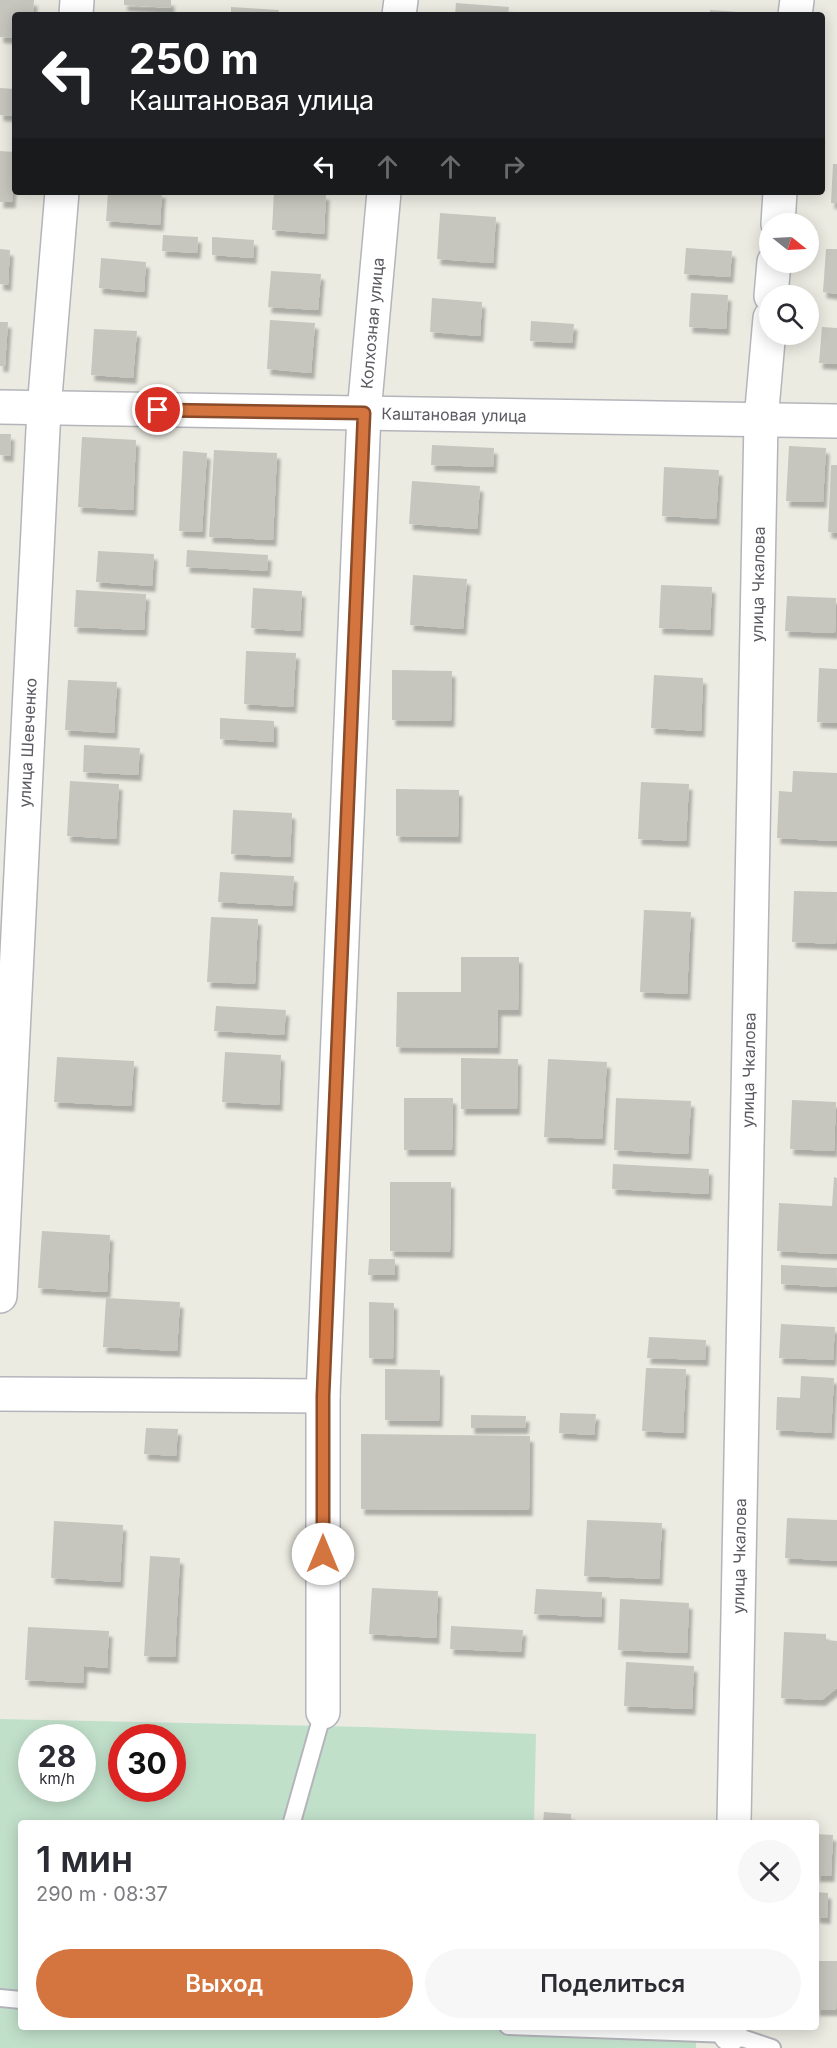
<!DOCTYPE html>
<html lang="ru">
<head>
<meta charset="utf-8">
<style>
	body { margin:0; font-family:Inter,sans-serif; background:#f7f7f7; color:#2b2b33; height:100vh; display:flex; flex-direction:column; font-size:22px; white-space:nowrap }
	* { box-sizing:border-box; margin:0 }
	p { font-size:20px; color:#7c7c81 }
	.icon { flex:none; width:33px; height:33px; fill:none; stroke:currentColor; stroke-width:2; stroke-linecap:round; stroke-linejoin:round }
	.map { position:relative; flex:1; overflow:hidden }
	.details { position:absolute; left:18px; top:1820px; width:801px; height:210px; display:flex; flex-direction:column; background:#fff; border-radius:6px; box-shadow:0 3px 15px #0003 }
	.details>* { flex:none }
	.guide { position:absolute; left:12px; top:12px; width:813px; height:183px; border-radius:6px; box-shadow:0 3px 15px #0003; background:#202124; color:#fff; overflow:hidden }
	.needle { width:39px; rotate:108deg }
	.buttons { position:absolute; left:759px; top:213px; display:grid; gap:12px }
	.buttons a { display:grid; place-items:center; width:60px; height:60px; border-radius:50%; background:#fff; box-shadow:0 3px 15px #0003; font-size:30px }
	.speed { position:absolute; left:18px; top:1724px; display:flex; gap:12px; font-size:30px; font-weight:700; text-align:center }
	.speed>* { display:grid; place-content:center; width:78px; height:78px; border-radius:50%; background:#fff; box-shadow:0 3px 15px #0003; line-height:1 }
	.speed small { font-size:15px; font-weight:400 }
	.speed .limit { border:9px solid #d22; background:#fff; color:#111 }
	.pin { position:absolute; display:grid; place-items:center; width:51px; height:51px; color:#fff; margin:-26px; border:3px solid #fff; border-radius:50%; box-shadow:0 2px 6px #0007 }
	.me { position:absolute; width:66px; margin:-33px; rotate:0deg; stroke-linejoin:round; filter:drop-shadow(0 0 4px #0008) }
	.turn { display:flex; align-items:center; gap:21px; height:126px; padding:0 18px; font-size:27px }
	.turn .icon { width:78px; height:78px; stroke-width:2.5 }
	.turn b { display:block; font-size:42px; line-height:51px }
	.lanes { display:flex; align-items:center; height:57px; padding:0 18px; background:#0003; justify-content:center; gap:30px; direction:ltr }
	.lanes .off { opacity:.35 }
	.round { display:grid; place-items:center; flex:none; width:63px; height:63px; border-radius:32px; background:#f7f7f7 }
	.head { display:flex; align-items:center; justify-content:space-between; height:102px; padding:0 18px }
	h1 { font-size:36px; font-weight:600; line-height:45px }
	.cta { display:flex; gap:12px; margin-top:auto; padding:12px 18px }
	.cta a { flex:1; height:69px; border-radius:36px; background:#d4743f; color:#fff; font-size:24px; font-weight:600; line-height:69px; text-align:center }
	.cta a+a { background:#f7f7f7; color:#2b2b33 }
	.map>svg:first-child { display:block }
	.green { fill:#c1e0ca; fill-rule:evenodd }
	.building { fill:#c6c6be; filter:url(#shadow) }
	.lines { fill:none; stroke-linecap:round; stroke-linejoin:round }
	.service-casing { stroke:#b4b5bb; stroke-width:20 }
	.minor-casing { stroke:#b4b5bb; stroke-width:36 }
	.service { stroke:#fff; stroke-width:16 }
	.minor { stroke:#fff; stroke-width:33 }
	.route-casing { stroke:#8a4b29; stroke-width:15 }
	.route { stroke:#d4743f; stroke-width:10 }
	.labels { text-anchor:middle; stroke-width:4.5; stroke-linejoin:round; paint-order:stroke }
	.street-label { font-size:16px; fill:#5a5b61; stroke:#fff }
</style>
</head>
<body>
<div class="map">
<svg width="837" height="2048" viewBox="0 0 837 2048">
	<defs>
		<filter id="shadow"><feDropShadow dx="3.5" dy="6" stdDeviation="1.5" flood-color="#0004"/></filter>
	</defs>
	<rect width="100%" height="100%" fill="#ebebe2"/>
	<path class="green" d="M0 1719 366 1727 536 1734 534 1822H21V2026L696 2027V2048H0ZM32 1737H82V1788H32ZM122 1737H172V1788H122Z"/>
	<g class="building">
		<polygon points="0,0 34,0 33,15 15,15 15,38 0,37"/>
		<polygon points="124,0 171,0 171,8 124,5"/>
		<polygon points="456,3 509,7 508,15 455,15"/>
		<polygon points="231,7 279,10 278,15 231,15"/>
		<polygon points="710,10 753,13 752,15 710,15"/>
		<polygon points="0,88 15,89 15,116 0,115"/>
		<polygon points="0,151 15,152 12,202 0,202"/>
		<polygon points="833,164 837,164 837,203 831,203"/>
		<polygon points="108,192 162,192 160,225 106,221"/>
		<polygon points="274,192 326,194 324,234 272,230"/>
		<polygon points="440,213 496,217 493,263 437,259"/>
		<polygon points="163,235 198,237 197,253 162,251"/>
		<polygon points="212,237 254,240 253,258 212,255"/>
		<polygon points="686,248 732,251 730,277 684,274"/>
		<polygon points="0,249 10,250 8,285 0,284"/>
		<polygon points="826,249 837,249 837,294 823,292"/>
		<polygon points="101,258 146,262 144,292 99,288"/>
		<polygon points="271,271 321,274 318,310 268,307"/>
		<polygon points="691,293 728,295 726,329 689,327"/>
		<polygon points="432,298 482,302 480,336 430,332"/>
		<polygon points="270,320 315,323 311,373 267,369"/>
		<polygon points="531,321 574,324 572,343 530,341"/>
		<polygon points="0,322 8,322 5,366 0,366"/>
		<polygon points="822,327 837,328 837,364 819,363"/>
		<polygon points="94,329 137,331 133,378 91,375"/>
		<polygon points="0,434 11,434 10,456 0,455"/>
		<polygon points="82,437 136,440 133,510 78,507"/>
		<polygon points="432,445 494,448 493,467 431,465"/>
		<polygon points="789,446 826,448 823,502 786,501"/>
		<polygon points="214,450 277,453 273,540 209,537"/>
		<polygon points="183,451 207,453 202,532 179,531"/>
		<polygon points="831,465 837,465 837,533 828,532"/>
		<polygon points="664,467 719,470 716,519 662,516"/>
		<polygon points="412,481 480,486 477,529 409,524"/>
		<polygon points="187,550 268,555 267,571 186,567"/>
		<polygon points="98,551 154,554 152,586 96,582"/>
		<polygon points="413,575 467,579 463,629 410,625"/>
		<polygon points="661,585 712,587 710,630 659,628"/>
		<polygon points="253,588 302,591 300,631 251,628"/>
		<polygon points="76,590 146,594 144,630 74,627"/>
		<polygon points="787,596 836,598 835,633 785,631"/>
		<polygon points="246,651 296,653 293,707 244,704"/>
		<polygon points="819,668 837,669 837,723 817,722"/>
		<polygon points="392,670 452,671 451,721 392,720"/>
		<polygon points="654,675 703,678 701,731 651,728"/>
		<polygon points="68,680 117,682 114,733 65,730"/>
		<polygon points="220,718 274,721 274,742 220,739"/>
		<polygon points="84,745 140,748 138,775 83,772"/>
		<polygon points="793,771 837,773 837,841 777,838 779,791 792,792"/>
		<polygon points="70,781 119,784 116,839 67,836"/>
		<polygon points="641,782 689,784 686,841 638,839"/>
		<polygon points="396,789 459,790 458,837 396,836"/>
		<polygon points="233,810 292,813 290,857 231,854"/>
		<polygon points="220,872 294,876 292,906 218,902"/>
		<polygon points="794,891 837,892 836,944 792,942"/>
		<polygon points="644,910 691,912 687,994 640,992"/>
		<polygon points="211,917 258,919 255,984 207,982"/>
		<polygon points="461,957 519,957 518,1010 498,1010 497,1048 396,1047 397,992 461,992"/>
		<polygon points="216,1006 286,1010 284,1035 214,1031"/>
		<polygon points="225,1052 281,1055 279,1105 222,1102"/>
		<polygon points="57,1057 134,1061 131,1106 54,1102"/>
		<polygon points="461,1058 518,1059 517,1109 461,1109"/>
		<polygon points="548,1059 607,1062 602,1139 544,1137"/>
		<polygon points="404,1098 453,1098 452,1150 404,1150"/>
		<polygon points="616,1098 691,1101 688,1154 614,1150"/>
		<polygon points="792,1100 836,1102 834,1151 790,1149"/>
		<polygon points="613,1164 709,1169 708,1194 612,1189"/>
		<polygon points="834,1177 837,1178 837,1254 777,1251 779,1203 832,1206"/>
		<polygon points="390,1182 451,1182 450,1252 390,1251"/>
		<polygon points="42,1231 110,1235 107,1292 38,1288"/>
		<polygon points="369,1259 395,1259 395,1275 368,1275"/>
		<polygon points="781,1265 837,1268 836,1287 781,1284"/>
		<polygon points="106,1298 180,1302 177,1351 103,1347"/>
		<polygon points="369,1302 394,1303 393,1359 369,1358"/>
		<polygon points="781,1324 835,1327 833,1360 779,1358"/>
		<polygon points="649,1337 706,1340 705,1360 647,1358"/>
		<polygon points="646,1368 686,1369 683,1433 642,1431"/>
		<polygon points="385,1369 440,1370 439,1421 385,1420"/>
		<polygon points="801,1376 834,1378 831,1433 776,1430 777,1397 800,1398"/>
		<polygon points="560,1413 596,1414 594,1435 559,1433"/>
		<polygon points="471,1415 526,1416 525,1428 471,1428"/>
		<polygon points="146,1428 178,1429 176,1456 144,1454"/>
		<polygon points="361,1434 530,1436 529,1510 361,1509"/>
		<polygon points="787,1518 837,1520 837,1561 785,1558"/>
		<polygon points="587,1520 662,1523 659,1579 584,1576"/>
		<polygon points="54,1521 123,1525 120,1582 51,1578"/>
		<polygon points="150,1556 180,1558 175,1657 144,1656"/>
		<polygon points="372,1588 438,1591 436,1638 369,1634"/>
		<polygon points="536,1589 602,1592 601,1617 534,1614"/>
		<polygon points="620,1599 689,1603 687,1653 618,1650"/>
		<polygon points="451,1626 523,1630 521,1652 450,1649"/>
		<polygon points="28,1627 109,1631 107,1668 84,1666 83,1683 25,1680"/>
		<polygon points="784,1632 826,1634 826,1640 837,1641 837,1688 822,1700 781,1698"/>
		<polygon points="626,1662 694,1666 692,1709 624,1706"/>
		<polygon points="544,1812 571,1814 571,1822 543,1822"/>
		<polygon points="816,1834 833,1835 831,1876 816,1876"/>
		<polygon points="816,1892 828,1893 827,1918 816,1917"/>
		<polygon points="816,1961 837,1961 836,2010 816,2010"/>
	</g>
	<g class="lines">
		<defs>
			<g id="service">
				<polyline points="292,1822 323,1712"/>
				<polyline points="0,1998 21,2000"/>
				<polyline points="508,2026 730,2034 772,2048"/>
			</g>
			<g id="minor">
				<polyline points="76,15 77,0"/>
				<polyline points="399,15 401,0"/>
				<polyline points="795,15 797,0"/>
				<polyline points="778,224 780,192"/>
				<polyline points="771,296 774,262"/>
				<path id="s1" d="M0 407 837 421"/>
				<path id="s2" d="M0 1296 44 409 62 192"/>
				<polyline points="0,1394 323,1396"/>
				<path id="s3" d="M323 1712V1396L364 413 384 192"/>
				<path id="s4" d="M734 1822 761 420 770 318"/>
				<polyline points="730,2034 730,2026"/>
			</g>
		</defs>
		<use href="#service" class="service-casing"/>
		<use href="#minor" class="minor-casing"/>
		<use href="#service" class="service"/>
		<use href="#minor" class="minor"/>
	</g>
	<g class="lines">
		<defs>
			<polyline id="route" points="158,410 364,413 323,1396 323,1554"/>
		</defs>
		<use href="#route" class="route-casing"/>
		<use href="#route" class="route"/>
	</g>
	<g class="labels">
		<g class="street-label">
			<text dy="6" stroke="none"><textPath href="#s3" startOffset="1390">Колхозная улица</textPath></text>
			<text dy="6" stroke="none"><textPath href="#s1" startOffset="454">Каштановая улица</textPath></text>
			<text dy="6" stroke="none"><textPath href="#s4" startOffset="1238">улица Чкалова</textPath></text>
			<text dy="6" stroke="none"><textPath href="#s2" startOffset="554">улица Шевченко</textPath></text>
			<text dy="6" stroke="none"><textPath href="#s4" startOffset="752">улица Чкалова</textPath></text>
			<text dy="6" stroke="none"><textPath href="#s4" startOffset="266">улица Чкалова</textPath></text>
		</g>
	</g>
</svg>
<div class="buttons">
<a><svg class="needle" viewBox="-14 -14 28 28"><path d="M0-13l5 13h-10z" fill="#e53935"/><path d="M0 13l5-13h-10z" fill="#7c7c81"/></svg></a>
<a><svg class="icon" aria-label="search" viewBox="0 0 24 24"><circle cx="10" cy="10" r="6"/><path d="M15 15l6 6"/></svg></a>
</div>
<div class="speed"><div>28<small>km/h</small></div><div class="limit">30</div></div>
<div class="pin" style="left:158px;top:410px;background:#d93025"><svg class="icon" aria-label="arrive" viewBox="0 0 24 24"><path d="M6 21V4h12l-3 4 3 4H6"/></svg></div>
<svg class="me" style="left:323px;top:1554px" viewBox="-20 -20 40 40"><circle r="19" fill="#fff"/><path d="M0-13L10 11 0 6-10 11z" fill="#d4743f"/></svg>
<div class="guide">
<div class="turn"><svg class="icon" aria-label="left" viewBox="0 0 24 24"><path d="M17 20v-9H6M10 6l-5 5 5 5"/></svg><div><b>250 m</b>Каштановая улица</div></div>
<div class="lanes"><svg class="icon" aria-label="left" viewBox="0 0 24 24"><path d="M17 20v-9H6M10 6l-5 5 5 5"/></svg><svg class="icon off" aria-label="ahead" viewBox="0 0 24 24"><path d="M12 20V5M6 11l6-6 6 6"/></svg><svg class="icon off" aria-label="ahead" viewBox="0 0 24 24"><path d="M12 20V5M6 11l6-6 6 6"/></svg><svg class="icon off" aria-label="right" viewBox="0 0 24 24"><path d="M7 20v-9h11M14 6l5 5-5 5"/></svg></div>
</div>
<section class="details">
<div class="head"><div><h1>1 мин</h1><p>290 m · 08:37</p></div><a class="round"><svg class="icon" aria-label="close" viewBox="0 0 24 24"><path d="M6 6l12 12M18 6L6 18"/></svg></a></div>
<div class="cta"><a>Выход</a><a>Поделиться</a></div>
</section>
</div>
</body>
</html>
